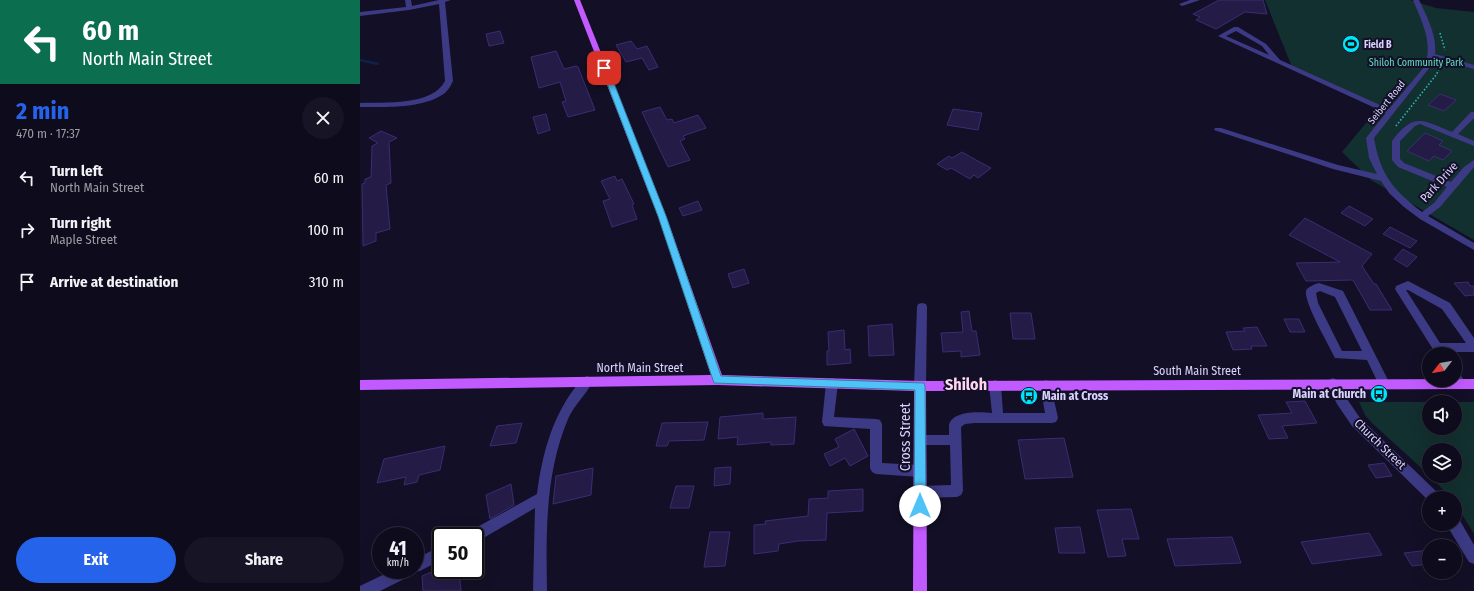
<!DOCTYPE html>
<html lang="en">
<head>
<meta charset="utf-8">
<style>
	body { margin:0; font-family:"Fira Sans Condensed",sans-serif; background:#171425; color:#f1f3f6; height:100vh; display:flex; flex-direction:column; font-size:15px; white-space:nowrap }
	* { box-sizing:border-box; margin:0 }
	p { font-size:13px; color:#9b9ba3 }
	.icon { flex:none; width:22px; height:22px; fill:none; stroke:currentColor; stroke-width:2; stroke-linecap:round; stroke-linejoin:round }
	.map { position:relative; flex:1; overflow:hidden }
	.details { display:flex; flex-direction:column; background:#0e0b1c; width:360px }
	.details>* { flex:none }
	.hud { background:#0b6e4f; color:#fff; overflow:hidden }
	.needle { width:26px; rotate:239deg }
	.controls { position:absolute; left:1062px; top:347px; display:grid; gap:8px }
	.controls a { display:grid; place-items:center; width:40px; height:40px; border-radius:50%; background:#0e0b1c; box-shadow:0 4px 16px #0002,0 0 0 1px #2e2b3b; font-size:20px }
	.speed { position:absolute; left:12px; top:527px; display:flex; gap:8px; font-size:20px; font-weight:700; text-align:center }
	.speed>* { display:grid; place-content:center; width:52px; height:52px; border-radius:50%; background:#0e0b1c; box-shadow:0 4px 16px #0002,0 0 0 1px #2e2b3b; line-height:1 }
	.speed small { font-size:10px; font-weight:400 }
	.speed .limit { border:2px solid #111; border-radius:6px; background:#fff; color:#111 }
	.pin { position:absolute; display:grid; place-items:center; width:34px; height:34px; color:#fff; margin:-17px; border-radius:8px; box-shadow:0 2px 6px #0006 }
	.me { position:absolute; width:44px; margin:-22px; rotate:0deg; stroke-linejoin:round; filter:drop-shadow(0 0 3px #0008) }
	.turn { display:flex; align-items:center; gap:14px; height:84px; padding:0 16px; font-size:18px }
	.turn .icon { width:52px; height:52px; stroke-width:2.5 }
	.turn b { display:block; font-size:28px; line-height:34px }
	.round { display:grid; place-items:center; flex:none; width:42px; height:42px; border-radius:21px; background:#171425 }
	.headline { display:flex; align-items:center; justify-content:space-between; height:68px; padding:0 16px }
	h1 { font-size:24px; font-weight:700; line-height:30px; color:#2563eb }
	.action { display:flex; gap:8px; margin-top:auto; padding:8px 16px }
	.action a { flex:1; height:46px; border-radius:24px; background:#2563eb; color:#fff; font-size:16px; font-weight:700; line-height:46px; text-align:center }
	.action a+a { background:#171425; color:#f1f3f6 }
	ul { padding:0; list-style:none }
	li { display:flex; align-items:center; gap:12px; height:52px; padding:0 16px }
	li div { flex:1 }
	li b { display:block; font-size:15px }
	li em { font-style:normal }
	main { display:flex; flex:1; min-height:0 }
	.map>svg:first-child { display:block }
	.green { fill:#12302f }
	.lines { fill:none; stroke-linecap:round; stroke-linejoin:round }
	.stream { stroke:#0c2248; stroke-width:2.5 }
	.building { fill:#241b47; stroke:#3b2d73 }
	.path { stroke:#2fb8b0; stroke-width:1.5; stroke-dasharray:1.5 2; stroke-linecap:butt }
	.minor { fill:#3d3a85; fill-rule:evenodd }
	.major { fill:#c25bff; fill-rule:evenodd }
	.route { fill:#4fc3f7; stroke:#337fa1 }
	.labels { text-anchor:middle; stroke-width:4; stroke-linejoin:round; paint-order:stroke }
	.far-poi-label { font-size:10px; font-weight:bold; fill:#d9d4ff; stroke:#130f26; text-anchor:start }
	.far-park-label { font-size:10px; fill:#5fe0c0; stroke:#130f26 }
	.far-street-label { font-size:10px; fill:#d9d4ff; stroke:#130f26 }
	.street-label { font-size:12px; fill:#d9d4ff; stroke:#130f26 }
	.poi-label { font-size:12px; font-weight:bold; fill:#d9d4ff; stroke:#130f26; text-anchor:end }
	.near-street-label { font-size:14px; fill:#d9d4ff; stroke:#130f26 }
	.district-label { font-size:16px; font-weight:bold; fill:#ffd6f0; stroke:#130f26 }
</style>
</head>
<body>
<main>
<section class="details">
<div class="hud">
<div class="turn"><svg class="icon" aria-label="left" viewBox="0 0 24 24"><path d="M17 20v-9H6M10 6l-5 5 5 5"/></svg><div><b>60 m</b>North Main Street</div></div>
</div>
<div class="headline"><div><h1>2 min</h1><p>470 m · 17:37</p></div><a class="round"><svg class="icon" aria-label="close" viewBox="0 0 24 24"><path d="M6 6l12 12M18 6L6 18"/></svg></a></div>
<ul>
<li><svg class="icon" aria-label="left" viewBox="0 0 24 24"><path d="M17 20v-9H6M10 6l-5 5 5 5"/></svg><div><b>Turn left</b><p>North Main Street</p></div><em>60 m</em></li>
<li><svg class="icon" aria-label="right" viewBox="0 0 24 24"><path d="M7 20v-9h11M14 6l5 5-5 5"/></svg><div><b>Turn right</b><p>Maple Street</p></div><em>100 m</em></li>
<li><svg class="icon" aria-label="arrive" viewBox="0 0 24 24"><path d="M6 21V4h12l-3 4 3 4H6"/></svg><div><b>Arrive at destination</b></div><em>310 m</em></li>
</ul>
<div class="action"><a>Exit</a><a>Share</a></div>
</section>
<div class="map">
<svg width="1114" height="591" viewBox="0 0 1114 591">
	<rect width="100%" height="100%" fill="#130f26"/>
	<g class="green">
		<polygon points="905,0 1050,0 1076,8 1114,12 1114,240 1011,180 982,152 1020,106 932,67"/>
		<polygon points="999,402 1069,402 1069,428 1095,428 1095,402 1114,402 1114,534 1095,503 1095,498 1091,498 1070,476 1095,476 1095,450 1069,450 1069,475 1012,423 1005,415"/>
	</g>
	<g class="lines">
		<polyline class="stream" points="0,60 18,64"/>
	</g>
	<g class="building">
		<polygon points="859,0 903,0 907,14 885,12 856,29 836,20 840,17 833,14"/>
		<polygon points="140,31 144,43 129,46 126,34"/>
		<polygon points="271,41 277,49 287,46 298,67 289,70 282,58 266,62 256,45"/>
		<polygon points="196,51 204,69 216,66 218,67 235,110 208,117 202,102 206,101 200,82 179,88 171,57"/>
		<polygon points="1080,94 1096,100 1084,111 1068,105"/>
		<polygon points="300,107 307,120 312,119 314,123 338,115 346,128 323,136 325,139 320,141 330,160 308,167 282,112"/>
		<polygon points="593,109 622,113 618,130 587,125"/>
		<polygon points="186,114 190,130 178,134 173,117"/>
		<polygon points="21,131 37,138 29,142 31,183 26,185 30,229 16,233 16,241 3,246 2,184 5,183 5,179 11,177 12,146 18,143 9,138"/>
		<polygon points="1065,133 1083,141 1079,145 1092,151 1083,160 1074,156 1069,161 1047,151"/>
		<polygon points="602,152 616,160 631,168 618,178 614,175 610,179 591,168 587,170 577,164 589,156 592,158"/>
		<polygon points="255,176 257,181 262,179 274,204 272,205 277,219 252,227 243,201 250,199 241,181"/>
		<polygon points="338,201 342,210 323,216 319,208"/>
		<polygon points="989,206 1013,219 1005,226 981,213"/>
		<polygon points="945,218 1012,254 1002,266 1014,284 1016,284 1032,310 1010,310 993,280 946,281 936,263 980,262 929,235"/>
		<polygon points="1030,227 1057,241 1050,248 1023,234"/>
		<polygon points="1043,249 1057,257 1047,267 1034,259"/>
		<polygon points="384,269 389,283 373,288 368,274"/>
		<polygon points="1108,282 1110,286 1114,286 1114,295 1105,296 1094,283"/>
		<polygon points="609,311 612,331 616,331 620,355 601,357 601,351 583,352 581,333 603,332 601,312"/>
		<polygon points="650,313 671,313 675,339 653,339"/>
		<polygon points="924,319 939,319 945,332 930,332"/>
		<polygon points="532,324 534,355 509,356 508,326"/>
		<polygon points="897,327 907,346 891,346 892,349 873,350 866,332 885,331 883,328"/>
		<polygon points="484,330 485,350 490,349 491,363 467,365 467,351 469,351 468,332"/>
		<polygon points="945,401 957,423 922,426 928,438 909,439 898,415 932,413 926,402"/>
		<polygon points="403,413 403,419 436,417 434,444 411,445 411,442 377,445 378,437 358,439 360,417"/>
		<polygon points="348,422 344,440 309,441 307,446 296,446 302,423"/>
		<polygon points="162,423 156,443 130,446 137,426"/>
		<polygon points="494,429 508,456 490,466 485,458 470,466 464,454 479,447 475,439"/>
		<polygon points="704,438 713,477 665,479 658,440"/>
		<polygon points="85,446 80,470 59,475 57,482 44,485 46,477 17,483 24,459"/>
		<polygon points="1024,463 1032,476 1016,478 1008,465"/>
		<polygon points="371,467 370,484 354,486 355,468"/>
		<polygon points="233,468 231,495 193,504 196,476"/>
		<polygon points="151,484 154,505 130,519 126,495"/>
		<polygon points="316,486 334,486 329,508 310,508"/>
		<polygon points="503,489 503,511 467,513 466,540 438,541 419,544 418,551 394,554 394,525 406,524 405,521 448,516 449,499 468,498 468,491"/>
		<polygon points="771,509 779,539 762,539 766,556 748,557 737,510"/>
		<polygon points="720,527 725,553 699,553 695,528"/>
		<polygon points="350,532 370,532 365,566 344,567"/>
		<polygon points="1009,533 1022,555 952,564 941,542"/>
		<polygon points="872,537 881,563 815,566 807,539"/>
		<polygon points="1069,550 1069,564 1052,566 1044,553"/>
		<polygon points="76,570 99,570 101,591 63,591 62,576"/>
	</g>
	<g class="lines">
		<g class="path">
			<polyline points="1080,33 1085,50"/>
			<polyline points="1036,126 1076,75 1081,66"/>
		</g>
		<g class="minor">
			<path d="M45 0H51L52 6 79 0H91L85 2 93 81C91 85 89 89 86 92 66 109 25 107 0 107V103C24 102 73 106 85 81L79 4 49 10 0 16V12L46 7Z"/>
			<polygon points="830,0 840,0 822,6 819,4"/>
			<path d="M1053 0H1059C1067 17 1077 35 1075 54L1114 65V69L1074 58 1070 67 1014 138C1020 174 1033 190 1062 212L1074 203 1087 187 1038 167 1032 160V141C1054 112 1062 120 1092 132L1111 112H1114V118L1098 134 1114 141V146L1060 124 1055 126 1040 141V159L1044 163 1091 182 1104 167 1114 160V167L1080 207 1068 216 1114 243V250L1060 219 1044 207 1029 193 1021 181 973 169 854 130 855 128H861L978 165 1017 174 1009 158 1006 138 1026 113 858 36 874 27H878L906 44 920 60 1029 109 1065 66C1073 42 1062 22 1053 0ZM876 31 902 46 909 55 866 36Z"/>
			<path d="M1048 281 1090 303 1114 338V352H1086L1087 354H1076L1035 289 1036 286ZM1046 290H1048L1082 309 1106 343H1080Z"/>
			<path d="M959 283 983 291 1030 384 1028 387 1024 389 1020 387 1007 360 975 358C969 345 944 303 946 291 947 287 955 284 959 283ZM960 291 975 297 1002 351H982L958 303 956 293Z"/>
			<polygon points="562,303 566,304 567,307 566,386 564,389 560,391 556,389 554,386 557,307 558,304"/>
			<polygon points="1095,370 1099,372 1106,384 1104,387 1100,389 1096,387 1092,380 1095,380"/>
			<path d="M227 376 231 378 233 381C226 395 214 405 208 419 185 474 186 533 187 591H173L175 508 115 543V536H108L110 531 177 494C182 456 191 420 214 389 218 384 221 378 227 376Z"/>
			<polygon points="472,378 476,380 478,383 474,417 516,419 520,420 522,424 522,463 560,465 564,467 566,471 564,475 560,477 516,474 512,472 510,468 510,429 464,426 462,422 466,383 468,380"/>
			<polygon points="973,378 977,380 985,396 1000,418 1079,494 1081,498 1069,498 1069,501 992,426 977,404 967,383 969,380"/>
			<path d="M635 380 639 382 641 385 643 413H685L680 385 682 382 686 380 690 382 698 418 696 422 692 423H615L605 424 601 427 603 491 601 495 597 497 560 498 556 496 554 492 556 488 560 486 591 485 590 445H560L556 444 554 440 556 436 560 435H589C589 431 589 427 589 425 593 410 621 412 632 413L629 385 631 382Z"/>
			<polygon points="1095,518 1099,519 1114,545 1114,564 1109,562 1089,529 1088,524 1095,524"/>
			<polygon points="81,546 81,560 60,571 53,572 52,575 20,591 0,591 0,586 33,570 55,570 55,559"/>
		</g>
		<polygon class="major" points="214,0 220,0 306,216 362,375 560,381 1114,379 1114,389 566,391 567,591 553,591 554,391 358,385 0,390 0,380 351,375 298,216"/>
	</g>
	<polygon class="route" points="244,66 248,68 306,216 361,376 564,383 565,386 566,506 564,510 560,512 556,510 554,506 555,390 354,383 298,216 241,68"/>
	<defs>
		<symbol id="stadium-disc" viewBox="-11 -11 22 22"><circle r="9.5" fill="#00e5ff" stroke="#130f26"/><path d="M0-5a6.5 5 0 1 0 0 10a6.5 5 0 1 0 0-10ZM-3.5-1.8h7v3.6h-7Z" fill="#111"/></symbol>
		<symbol id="bus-disc" viewBox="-11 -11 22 22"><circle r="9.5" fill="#00e5ff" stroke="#130f26"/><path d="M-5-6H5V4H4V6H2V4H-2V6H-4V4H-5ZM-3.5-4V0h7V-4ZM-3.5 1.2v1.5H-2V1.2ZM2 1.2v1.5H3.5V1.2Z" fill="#111"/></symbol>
	</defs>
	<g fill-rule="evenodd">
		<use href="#stadium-disc" x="981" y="34" width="20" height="20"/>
		<use href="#bus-disc" x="1009" y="384" width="20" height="20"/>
		<use href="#bus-disc" x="659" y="386" width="20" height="20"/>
	</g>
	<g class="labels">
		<g class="far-poi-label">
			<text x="1004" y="48">Field B</text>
		</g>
		<g class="far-park-label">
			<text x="1056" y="66">Shiloh Community Park</text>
		</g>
		<g class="far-street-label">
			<text transform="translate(1026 102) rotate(-51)" y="4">Seibert Road</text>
		</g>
		<g class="street-label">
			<text transform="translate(1079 182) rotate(-48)" y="4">Park Drive</text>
			<text x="280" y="372">North Main Street</text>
			<text x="837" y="375">South Main Street</text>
			<text transform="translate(1020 444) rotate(44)" y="4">Church Street</text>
		</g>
		<g class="poi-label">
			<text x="1006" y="398">Main at Church</text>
			<text x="682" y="400" text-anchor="start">Main at Cross</text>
		</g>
		<g class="near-street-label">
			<text transform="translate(545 437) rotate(-90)" y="5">Cross Street</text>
		</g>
		<g class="district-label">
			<text x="606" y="390">Shiloh</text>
		</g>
	</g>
</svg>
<div class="controls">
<a><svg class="needle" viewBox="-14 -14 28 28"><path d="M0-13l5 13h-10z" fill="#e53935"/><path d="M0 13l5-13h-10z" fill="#9b9ba3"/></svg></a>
<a><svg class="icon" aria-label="sound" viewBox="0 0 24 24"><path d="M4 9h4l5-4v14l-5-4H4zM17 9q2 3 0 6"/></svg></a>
<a><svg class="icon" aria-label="layers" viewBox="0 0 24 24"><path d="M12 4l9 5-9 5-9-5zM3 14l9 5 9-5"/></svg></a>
<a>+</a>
<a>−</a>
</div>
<div class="speed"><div>41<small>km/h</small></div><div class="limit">50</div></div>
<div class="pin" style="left:244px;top:68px;background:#d93025"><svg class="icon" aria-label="arrive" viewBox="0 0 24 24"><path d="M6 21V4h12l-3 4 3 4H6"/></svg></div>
<svg class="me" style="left:560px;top:506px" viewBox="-20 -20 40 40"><circle r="19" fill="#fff"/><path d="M0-13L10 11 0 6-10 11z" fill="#4fc3f7"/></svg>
</div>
</main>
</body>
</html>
